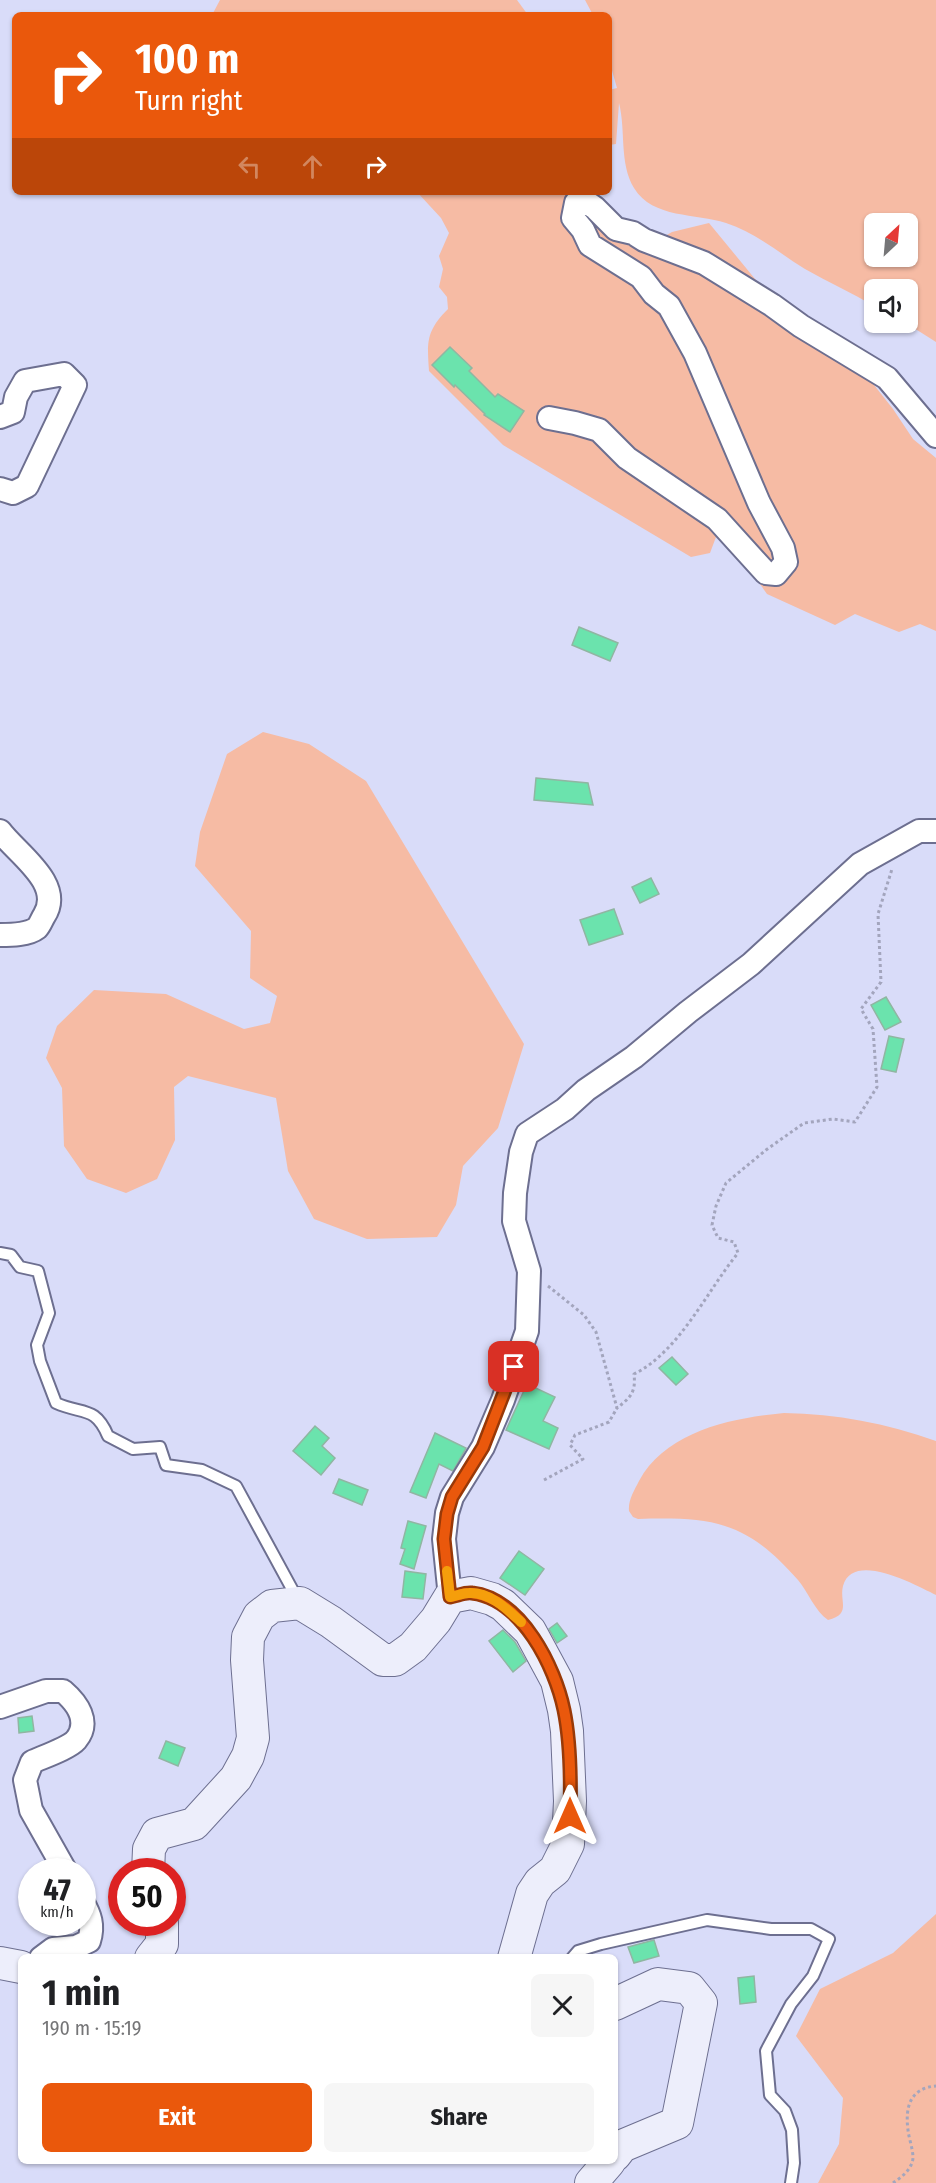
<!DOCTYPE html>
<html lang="en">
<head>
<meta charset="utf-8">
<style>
	body { margin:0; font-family:"Fira Sans Condensed",sans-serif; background:#f6f6f6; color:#202124; height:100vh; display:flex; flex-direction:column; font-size:22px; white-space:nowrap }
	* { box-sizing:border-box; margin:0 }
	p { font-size:20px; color:#757577 }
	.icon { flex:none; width:33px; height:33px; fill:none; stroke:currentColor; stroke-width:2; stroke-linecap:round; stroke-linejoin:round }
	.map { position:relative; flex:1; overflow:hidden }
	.details { position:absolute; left:18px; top:1954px; width:600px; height:210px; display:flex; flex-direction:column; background:#fff; border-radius:9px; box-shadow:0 2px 4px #0004 }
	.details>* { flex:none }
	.guide { position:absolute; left:12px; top:12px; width:600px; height:183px; border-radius:9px; box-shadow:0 2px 4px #0004; background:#ea580c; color:#fff; overflow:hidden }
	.needle { width:39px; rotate:26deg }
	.buttons { position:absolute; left:864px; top:213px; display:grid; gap:12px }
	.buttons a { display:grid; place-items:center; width:54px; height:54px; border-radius:9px; background:#fff; box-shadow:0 2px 4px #0004; font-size:30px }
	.speed { position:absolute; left:18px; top:1858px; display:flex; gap:12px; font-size:30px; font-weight:700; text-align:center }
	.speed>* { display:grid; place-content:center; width:78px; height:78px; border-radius:50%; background:#fff; box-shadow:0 2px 4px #0004; line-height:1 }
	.speed small { font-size:15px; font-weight:400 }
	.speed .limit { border:9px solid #d22; background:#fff; color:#111 }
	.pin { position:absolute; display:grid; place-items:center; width:51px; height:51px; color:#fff; margin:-26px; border-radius:12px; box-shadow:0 3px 9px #0006 }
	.me { position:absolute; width:66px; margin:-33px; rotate:0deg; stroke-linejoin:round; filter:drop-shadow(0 0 4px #0008) }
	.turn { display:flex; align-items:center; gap:21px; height:126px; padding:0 24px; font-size:27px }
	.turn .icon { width:78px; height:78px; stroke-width:2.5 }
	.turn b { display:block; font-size:42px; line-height:51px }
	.lanes { display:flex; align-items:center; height:57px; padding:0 24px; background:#0003; justify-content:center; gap:30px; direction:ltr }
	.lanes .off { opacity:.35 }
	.round { display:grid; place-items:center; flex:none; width:63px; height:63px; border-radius:9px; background:#f6f6f6 }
	.headline { display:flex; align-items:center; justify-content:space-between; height:102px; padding:0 24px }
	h1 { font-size:36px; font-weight:700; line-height:45px }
	.button { display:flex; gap:12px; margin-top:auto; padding:12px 24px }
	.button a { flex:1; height:69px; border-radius:9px; background:#ea580c; color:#fff; font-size:24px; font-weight:700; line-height:69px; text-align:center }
	.button a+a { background:#f6f6f6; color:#202124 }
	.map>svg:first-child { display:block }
	.green { fill:#f6bba4; fill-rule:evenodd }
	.building { fill:#6be3ad; stroke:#90b6a2; stroke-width:1.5 }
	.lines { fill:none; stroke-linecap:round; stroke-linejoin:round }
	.service-casing { stroke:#6d6f90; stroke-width:14 }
	.minor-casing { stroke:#6d6f90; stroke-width:26 }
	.secondary-casing { stroke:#6d6f90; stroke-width:34 }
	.path { stroke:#a3a5bd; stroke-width:3; stroke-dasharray:3 3; stroke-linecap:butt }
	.service { stroke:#fff; stroke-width:10 }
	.minor { stroke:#fff; stroke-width:22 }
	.secondary { stroke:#edeefb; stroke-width:32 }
	.route-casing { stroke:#983908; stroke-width:15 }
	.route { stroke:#ea580c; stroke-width:10 }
	.slow { stroke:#f59e0b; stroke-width:10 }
</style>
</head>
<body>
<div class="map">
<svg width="936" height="2183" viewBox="0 0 936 2183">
	<rect width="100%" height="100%" fill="#d9dcf9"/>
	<g class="green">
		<polygon points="220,0 517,0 528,15 212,15"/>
		<path d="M585 0H936V342L906 323 908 290H874V306C852 293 828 282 805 269 779 253 756 233 726 223 696 213 653 219 634 188 619 163 626 131 619 103L616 144 609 145V90L617 88 609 60V15H593ZM874 224H908V256H874Z"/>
		<path d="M417 192H588L644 248 672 232 709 223 760 285 840 342 893 409 913 439 936 458V631L920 624 899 632 855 614 835 625 767 594 731 543 716 537 710 553 691 557 503 445 429 371C427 342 426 331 448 309L447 297 439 287 443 269 439 256 449 233 441 218Z"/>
		<polygon points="263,732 309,744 366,781 524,1044 498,1128 463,1166 456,1205 437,1237 367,1239 314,1219 288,1171 276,1098 188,1076 174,1087 175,1140 157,1179 126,1193 87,1179 64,1146 62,1088 46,1058 57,1026 94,990 166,994 244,1029 270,1023 277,996 250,978 251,931 195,866 200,832 227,754"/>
		<path d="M784 1413C837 1414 886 1423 936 1441V1595C917 1586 853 1550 843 1586 839 1601 852 1614 828 1620 815 1611 808 1592 798 1580 746 1521 714 1517 638 1519L633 1517 629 1511C628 1500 634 1491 639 1481 666 1431 732 1418 784 1413Z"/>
		<polygon points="936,1914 936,2183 818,2183 839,2144 843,2098 796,2036 820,1989 893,1953"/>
	</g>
	<g class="building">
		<polygon points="450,347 472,368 469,371 495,397 498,394 524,411 510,432 484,415 485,414 455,385 454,387 432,365"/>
		<polygon points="579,627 618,643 610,661 572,645"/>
		<polygon points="536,778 588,783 593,805 534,800"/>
		<polygon points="651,878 659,894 640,903 632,887"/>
		<polygon points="614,909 623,934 589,945 580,920"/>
		<polygon points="886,997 901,1022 885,1030 871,1005"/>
		<polygon points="889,1036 904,1039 896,1072 881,1069"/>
		<polygon points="672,1357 688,1374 676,1385 659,1368"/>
		<polygon points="527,1384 555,1397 543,1421 558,1428 549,1449 506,1430"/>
		<polygon points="315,1426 329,1438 322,1446 335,1458 321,1475 293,1451"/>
		<polygon points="435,1433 466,1448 453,1471 439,1464 426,1498 410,1492"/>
		<polygon points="339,1479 368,1490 362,1505 333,1493"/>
		<polygon points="408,1521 426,1526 414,1569 400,1564 405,1549 401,1548"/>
		<polygon points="519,1551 544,1569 525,1595 500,1578"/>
		<polygon points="405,1571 426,1574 423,1599 402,1597"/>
		<polygon points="557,1623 567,1636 557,1643 549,1629"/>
		<polygon points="503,1630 515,1642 526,1661 513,1672 489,1641"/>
		<polygon points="32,1716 34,1731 19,1733 18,1718"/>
		<polygon points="166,1741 185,1748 178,1766 159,1758"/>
		<polygon points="654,1940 659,1956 634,1963 628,1947"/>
		<polygon points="754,1976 756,2002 740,2004 738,1978"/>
	</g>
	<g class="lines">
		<defs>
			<g id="service">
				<path d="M0 1253 11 1255 20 1267 38 1271 49 1313 37 1345 40 1361 56 1403C82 1415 95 1405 108 1436L133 1449 160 1447 166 1465 202 1470 236 1486 298 1600"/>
				<polyline points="572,1958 578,1951 601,1944 707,1920 771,1929 811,1929 829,1939 813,1976 791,2004 766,2051 770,2095 785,2111 792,2130 794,2163 791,2183"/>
			</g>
			<g id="minor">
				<polyline points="0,417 13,412 16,397 25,381 64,374 75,385 27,486 13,493 0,489"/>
				<polyline points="549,418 575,423 599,430 627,458 717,519 766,573 776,574 786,562 783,548 759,503 695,353 669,306 654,294 641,277 590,245 583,230 573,218 576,203 585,201 595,208 616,229 633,233 644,240 704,263 772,305 801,326 887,378 936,436"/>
				<path d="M0 831C16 853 65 884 44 916 42 919 40 925 37 928 28 935 11 935 0 935"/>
				<polyline points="450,1597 444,1539 447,1513 452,1497 483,1447 503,1400 527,1331 529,1271 514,1221 515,1193 521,1152 527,1134 565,1109 586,1090 634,1057 688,1012 751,964 860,864 919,831 936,831"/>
				<path d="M0 1707 46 1691H63C77 1703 91 1722 76 1740 69 1748 43 1757 32 1762L25 1780 31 1810 66 1872"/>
				<path d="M41 1958 53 1949 76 1947 89 1941C94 1925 90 1915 82 1901"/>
			</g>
			<g id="secondary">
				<polyline points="148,1872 149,1849 157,1834 194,1824 236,1778 248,1756 253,1738 247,1660 248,1637 259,1616 272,1606 300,1603 331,1622 383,1660 395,1660 413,1647 436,1620 450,1597 471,1593 492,1599 503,1605 530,1631 557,1681 564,1710 567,1731 570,1801 568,1844 555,1870 540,1882 532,1894 514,1958"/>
				<polyline points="151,1958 162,1944 162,1923"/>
				<polyline points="0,1963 21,1967"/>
				<polyline points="615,2004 658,1984 689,1988 701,2003 677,2123 622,2146 615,2155"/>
				<polyline points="591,2183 609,2162"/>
			</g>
		</defs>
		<use href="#service" class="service-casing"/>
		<use href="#minor" class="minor-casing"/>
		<use href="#secondary" class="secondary-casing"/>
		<g class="path">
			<path d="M548 1286 584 1315 596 1332 617 1408C631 1397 636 1392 634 1374 679 1352 707 1291 738 1253L734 1242 718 1238 712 1225 716 1206 726 1183 766 1150 804 1123 833 1119 855 1122 877 1087 873 1029 861 1009 881 982 878 914 892 869"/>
			<polyline points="544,1480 583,1459 570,1445 575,1435 609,1422 617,1408"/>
			<path d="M893 2183C902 2177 912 2169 913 2158 913 2149 909 2139 908 2130 905 2107 910 2088 936 2086"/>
		</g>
		<use href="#service" class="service"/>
		<use href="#minor" class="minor"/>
		<use href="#secondary" class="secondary"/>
	</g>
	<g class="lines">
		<defs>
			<path id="route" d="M514 1367 483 1447 452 1497 447 1514 444 1539 450 1597C457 1596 465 1592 472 1593 522 1599 555 1667 564 1710 571 1744 571 1781 570 1816"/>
		</defs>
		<use href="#route" class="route-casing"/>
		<use href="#route" class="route"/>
		<path class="slow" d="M447 1571 450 1597C456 1596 463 1593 469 1593 490 1592 507 1609 521 1622"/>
	</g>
</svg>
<div class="buttons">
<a><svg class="needle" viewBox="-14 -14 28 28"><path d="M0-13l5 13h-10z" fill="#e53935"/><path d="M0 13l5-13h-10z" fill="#757577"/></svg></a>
<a><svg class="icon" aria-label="sound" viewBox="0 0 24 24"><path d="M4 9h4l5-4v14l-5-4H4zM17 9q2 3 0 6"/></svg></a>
</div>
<div class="speed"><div>47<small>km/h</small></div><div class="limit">50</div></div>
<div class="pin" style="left:514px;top:1367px;background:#d93025"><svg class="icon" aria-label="arrive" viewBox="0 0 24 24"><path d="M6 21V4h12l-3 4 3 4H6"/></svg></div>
<svg class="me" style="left:570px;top:1816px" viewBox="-20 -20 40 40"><path d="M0-17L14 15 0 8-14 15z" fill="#ea580c" stroke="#fff" stroke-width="4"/></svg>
<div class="guide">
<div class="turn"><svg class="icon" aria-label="right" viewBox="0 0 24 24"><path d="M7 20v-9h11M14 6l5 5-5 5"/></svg><div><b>100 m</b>Turn right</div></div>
<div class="lanes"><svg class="icon off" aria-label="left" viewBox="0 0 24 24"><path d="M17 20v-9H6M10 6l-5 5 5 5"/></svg><svg class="icon off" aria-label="ahead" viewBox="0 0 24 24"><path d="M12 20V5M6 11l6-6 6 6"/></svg><svg class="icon" aria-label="right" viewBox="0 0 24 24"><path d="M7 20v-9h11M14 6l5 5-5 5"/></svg></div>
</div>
<section class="details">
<div class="headline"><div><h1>1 min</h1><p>190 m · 15:19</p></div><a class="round"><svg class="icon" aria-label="close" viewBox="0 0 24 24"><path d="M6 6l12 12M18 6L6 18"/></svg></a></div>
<div class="button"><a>Exit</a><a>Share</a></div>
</section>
</div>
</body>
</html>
